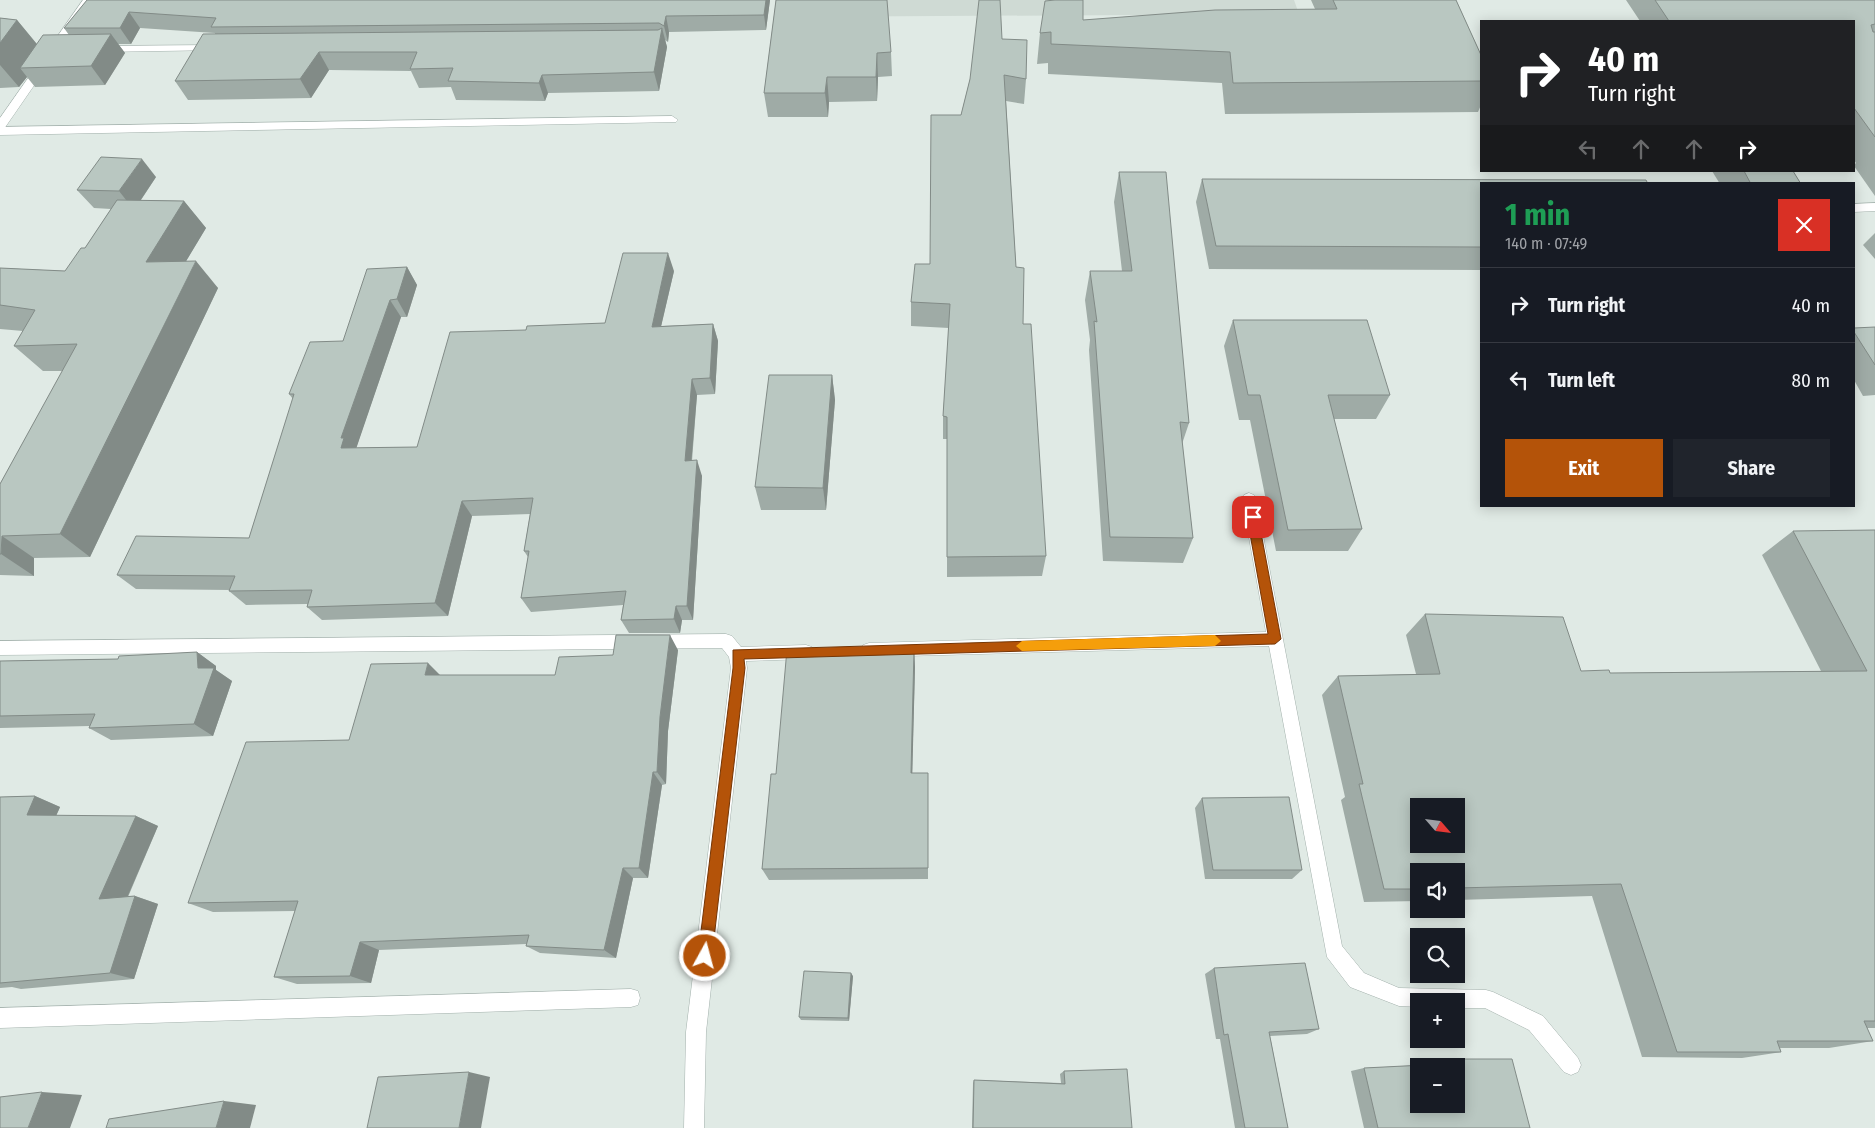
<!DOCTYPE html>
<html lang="en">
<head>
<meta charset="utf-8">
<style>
	body { margin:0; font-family:"Fira Sans Condensed",sans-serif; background:#20242c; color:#f1f3f6; height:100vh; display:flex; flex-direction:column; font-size:19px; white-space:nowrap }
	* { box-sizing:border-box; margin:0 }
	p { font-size:16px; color:#9ea1a6 }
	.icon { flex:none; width:28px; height:28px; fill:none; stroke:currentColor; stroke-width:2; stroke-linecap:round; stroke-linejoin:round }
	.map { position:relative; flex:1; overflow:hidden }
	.side { position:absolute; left:1480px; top:182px; width:375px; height:325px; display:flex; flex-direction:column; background:#171b24; border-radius:0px; box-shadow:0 2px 12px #0003 }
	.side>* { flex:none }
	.top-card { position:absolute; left:1480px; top:20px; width:375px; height:152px; border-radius:0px; box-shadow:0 2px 12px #0003; background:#202124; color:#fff; overflow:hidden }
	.needle { width:32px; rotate:118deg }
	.fabs { position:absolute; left:1410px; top:798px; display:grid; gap:10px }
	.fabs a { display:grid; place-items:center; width:55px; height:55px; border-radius:0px; background:#171b24; box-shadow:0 2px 12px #0003; font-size:25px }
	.pin { position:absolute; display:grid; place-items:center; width:42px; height:42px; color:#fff; margin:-21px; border-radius:10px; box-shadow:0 2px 8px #0006 }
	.me { position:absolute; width:55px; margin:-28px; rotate:7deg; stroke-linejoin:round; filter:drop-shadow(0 0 4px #0008) }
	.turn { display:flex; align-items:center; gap:18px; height:105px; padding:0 25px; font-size:22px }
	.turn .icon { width:65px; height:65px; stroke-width:2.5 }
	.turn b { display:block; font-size:35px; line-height:42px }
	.lanes { display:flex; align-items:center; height:48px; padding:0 25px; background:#0003; justify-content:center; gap:25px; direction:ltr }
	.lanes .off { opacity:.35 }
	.round { display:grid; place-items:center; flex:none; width:52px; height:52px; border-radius:0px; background:#20242c }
	.headline { display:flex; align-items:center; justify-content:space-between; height:85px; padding:0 25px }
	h1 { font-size:30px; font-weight:700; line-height:38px; color:#1e9e55 }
	.action { display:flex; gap:10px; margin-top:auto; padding:10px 25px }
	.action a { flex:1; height:58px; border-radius:0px; background:#b45309; color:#fff; font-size:20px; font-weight:700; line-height:58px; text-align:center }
	.action a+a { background:#20242c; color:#f1f3f6 }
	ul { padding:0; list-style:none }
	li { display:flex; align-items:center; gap:15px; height:75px; padding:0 25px; border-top:1px solid #363941 }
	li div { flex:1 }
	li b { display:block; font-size:19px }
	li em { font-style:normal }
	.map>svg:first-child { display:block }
	.built { fill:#cfdad4 }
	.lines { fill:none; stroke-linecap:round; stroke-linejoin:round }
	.service-casing { stroke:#a3b1ac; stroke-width:1 }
	.minor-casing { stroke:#a3b1ac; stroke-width:1 }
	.tertiary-casing { stroke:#a3b1ac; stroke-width:1 }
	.service { fill:#fff; fill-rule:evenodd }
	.minor { fill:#fff; fill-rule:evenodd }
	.tertiary { fill:#fff; fill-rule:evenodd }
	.wall { fill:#9faba6 }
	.shaded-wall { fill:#828b87 }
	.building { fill:#b9c7c1; stroke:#828b87; fill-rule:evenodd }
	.route { fill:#b45309; stroke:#753606 }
	.slow { fill:#f59e0b }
</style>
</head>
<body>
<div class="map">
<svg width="1875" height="1128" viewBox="0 0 1875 1128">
	<rect width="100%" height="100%" fill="#e0eae5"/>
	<polygon class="built" points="781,0 1294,0 1299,14 778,17"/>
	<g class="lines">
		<defs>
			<polygon id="service" points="1875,203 1875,211 1854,212 1854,204"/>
			<g id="minor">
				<polygon points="216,45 220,46 220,50 101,52 96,49 101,46"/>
				<polygon points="672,116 678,120 676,122 0,135 0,127"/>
				<polygon points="1249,493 1254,495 1256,499 1342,946 1364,973 1399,988 1486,990 1493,992 1543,1016 1578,1058 1581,1065 1578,1072 1571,1075 1564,1072 1529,1030 1485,1008 1456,1008 1456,1001 1419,1001 1419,1007 1399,1006 1350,987 1327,957 1269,646 869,657 863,655 861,650 863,645 869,643 1266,632 1242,499 1244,495"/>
				<polygon points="726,634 732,636 741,647 806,645 812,647 814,652 812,657 806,659 746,661 747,668 706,1032 704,1128 684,1128 686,1032 731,668 729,657 722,648 0,655 0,641"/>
				<polygon points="631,989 638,991 640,998 638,1005 631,1007 0,1028 0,1008"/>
			</g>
			<polygon id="tertiary" points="83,0 93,0 4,129 0,130 0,118"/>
		</defs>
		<use href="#service" class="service-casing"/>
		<use href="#minor" class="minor-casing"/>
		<use href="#tertiary" class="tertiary-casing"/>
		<use href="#service" class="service"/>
		<use href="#minor" class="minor"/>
		<use href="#tertiary" class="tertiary"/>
	</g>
	<g class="wall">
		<polygon points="87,0 770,0 766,30 669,32 668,42 665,40 667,47 659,91 548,93 545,101 456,100 451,87 419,88 411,71 329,70 311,98 188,100 175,81 215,34 215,33 140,28 131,44 118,44 125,53 105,85 35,87 27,77 19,87 0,88 0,18 17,20 37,44 69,35 64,28"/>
		<polygon points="776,0 891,52 892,76 878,77 877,101 829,102 828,117 768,117 764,93"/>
		<polygon points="1311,0 1456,0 1481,55 1481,105 1478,112 1225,114 1222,83 1048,74 1048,63 1037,64 1040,33 1083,20 1315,9"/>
		<polygon points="1626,0 1875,0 1875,196 1854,166 1854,165 1856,163 1854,160 1854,21 1640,21"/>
		<polygon points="1002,39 1026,79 1024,104 1006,101 1016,267 1023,324 1046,556 1042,576 947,577 947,439 943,439 943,416 949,328 911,326 911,302 930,264 961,115 970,79"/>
		<polygon points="1712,171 1793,171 1801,184 1720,184"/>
		<polygon points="1119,172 1189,423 1182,444 1193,538 1183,563 1103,561 1089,350 1090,340 1085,300 1090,271 1122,271 1114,202"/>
		<polygon points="156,177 141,200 184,201 206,228 186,261 218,288 90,557 34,558 34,576 0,575 0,484 63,371 43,371 14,346 23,331 0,329 0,268 65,271 85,248 111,209 94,208 77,190"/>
		<polygon points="1202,179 1481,184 1481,270 1209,269 1196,202"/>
		<polygon points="1875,233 1875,259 1863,245"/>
		<polygon points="407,267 417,285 407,317 401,317 356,448 417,447 526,330 605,323 674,271 661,326 713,324 718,341 715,394 697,395 692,461 702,476 693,620 682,620 680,633 629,633 621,620 623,605 531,612 521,598 528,557 524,551 530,514 472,516 448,616 322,620 307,607 307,604 246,605 229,591 230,590 136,589 117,575 249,538 293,399 289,394 343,341"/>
		<polygon points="1233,320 1390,395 1376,419 1334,419 1362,529 1348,551 1276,551 1250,420 1239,420 1224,346"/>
		<polygon points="1875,327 1875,395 1863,396 1854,380 1854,332"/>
		<polygon points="832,375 835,400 826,510 761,510 755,487"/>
		<polygon points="1875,530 1875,1028 1867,1028 1873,1041 1829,1048 1780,1048 1781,1052 1742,1058 1642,1057 1592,896 1456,900 1456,871 1419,871 1419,901 1364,902 1341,800 1345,797 1322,695 1338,676 1416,674 1406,635 1425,614 1581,671 1610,673 1821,671 1762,555 1793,531"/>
		<polygon points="678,650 668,731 666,784 662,785 648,878 633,878 616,958 540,953 526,946 526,944 379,950 371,983 297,984 274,977 295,911 213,912 188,903 349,740 440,675 555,675 613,655"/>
		<polygon points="914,650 915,667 912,773 928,787 928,879 769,880 762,869 776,774"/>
		<polygon points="197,652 216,666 216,670 232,681 213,736 111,740 89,728 90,726 0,728 0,661 118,659"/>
		<polygon points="35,796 60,807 56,816 136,816 158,826 128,897 135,896 158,904 134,979 21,989 12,987 0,988 0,797"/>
		<polygon points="1202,798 1302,870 1292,879 1205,879 1195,808"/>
		<polygon points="1214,968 1319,1029 1307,1034 1270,1036 1288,1128 1235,1128 1220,1039 1216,1039 1205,974"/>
		<polygon points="853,976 849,1021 801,1020 799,1017"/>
		<polygon points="1443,1059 1530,1128 1364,1128 1351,1071 1364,1068 1428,1065 1427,1063"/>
		<polygon points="1064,1071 1132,1128 972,1128 973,1083 974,1080 1061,1083 1060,1074"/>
	</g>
	<g class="shaded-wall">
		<polygon points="766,0 770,0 766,30 764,15"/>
		<polygon points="129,12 140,28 131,44 120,28"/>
		<polygon points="666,16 669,32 668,42 664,26"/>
		<polygon points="17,20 44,53 20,68 27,77 19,87 0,65 0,43"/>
		<polygon points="662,28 667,47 659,91 654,72"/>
		<polygon points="111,34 125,53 105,85 91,66"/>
		<polygon points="319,52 329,70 311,98 300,79"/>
		<polygon points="877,53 878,77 877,101 876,77"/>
		<polygon points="542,75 548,93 545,101 539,83"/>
		<polygon points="827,77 829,102 828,117 825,93"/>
		<polygon points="142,159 156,177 134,210 119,191"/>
		<polygon points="184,201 206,228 170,288 146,262"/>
		<polygon points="668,253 674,271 657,344 652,327"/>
		<polygon points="196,261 218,288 90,557 60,534"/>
		<polygon points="407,267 417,285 407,317 397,299"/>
		<polygon points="390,300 401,317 355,452 341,448 341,438"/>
		<polygon points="713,324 718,341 715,394 710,378"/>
		<polygon points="832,375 835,400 826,510 823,488"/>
		<polygon points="692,379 697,395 690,477 685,461"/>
		<polygon points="697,460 702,476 693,620 687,606"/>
		<polygon points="462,501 472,516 448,616 435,603"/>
		<polygon points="2,536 34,558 34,576 1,554"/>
		<polygon points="676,606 682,620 680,633 674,619"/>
		<polygon points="670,635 678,650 668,731 666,784 657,772 660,717"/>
		<polygon points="914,650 915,667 912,787 911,773"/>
		<polygon points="197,652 216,666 216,670 232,681 213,736 194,724 198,668"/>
		<polygon points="428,663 443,678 425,675"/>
		<polygon points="653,772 662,785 648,878 639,868"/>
		<polygon points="35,796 60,807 52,825 27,815"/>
		<polygon points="136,816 158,826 123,907 99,899"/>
		<polygon points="623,868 633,878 616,958 604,950"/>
		<polygon points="135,896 158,904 134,979 110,973"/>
		<polygon points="360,942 379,950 371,983 350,976"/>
		<polygon points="851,973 853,976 849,1021 848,1018"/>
		<polygon points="469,1072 490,1077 481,1128 459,1128"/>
		<polygon points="42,1092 82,1095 70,1128 28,1128"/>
		<polygon points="224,1101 256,1105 250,1128 216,1128"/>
	</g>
	<g class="building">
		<polygon points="87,0 766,0 764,15 666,16 664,26 659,23 211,27 216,18 129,12 120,28 64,28"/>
		<polygon points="776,0 887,0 891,52 877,53 876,77 827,77 825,93 764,93"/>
		<polygon points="979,0 1000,0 1002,39 1027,40 1026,79 1004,75 1016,267 1024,268 1023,324 1031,324 1046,556 947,557 947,417 943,416 950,304 911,302 915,264 930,264 931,115 961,115 970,79"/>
		<polygon points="1055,0 1083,0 1083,20 1215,10 1337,9 1333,0 1456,0 1481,55 1481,81 1233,83 1230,52 1051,44 1051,32 1040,33 1045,1"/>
		<polygon points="1655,0 1875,0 1875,24 1871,25 1873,32 1875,32 1875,137 1854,108 1854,21 1669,21"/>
		<polygon points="0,18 17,20 0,43"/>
		<polygon points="662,28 654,72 542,75 539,83 448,81 453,68 410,69 417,52 319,52 300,79 175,81 203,34 658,30"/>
		<polygon points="111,34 91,66 20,68 43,35"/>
		<polygon points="101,157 142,159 119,191 77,190"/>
		<polygon points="1744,171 1793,171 1801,184 1751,184"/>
		<polygon points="1119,172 1166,172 1189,423 1180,422 1193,538 1110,537 1094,321 1097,322 1090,271 1132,271"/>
		<polygon points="1202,179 1646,180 1648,184 1481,184 1481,247 1216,246"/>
		<polygon points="117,200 184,201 146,262 196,261 60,534 2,536 1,554 0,554 0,484 77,344 14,346 35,310 0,305 0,268 65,271 81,248 85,248"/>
		<polygon points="623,253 668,253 652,327 713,324 710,378 692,379 685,461 697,460 687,606 676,606 674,619 621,620 626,591 521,598 529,551 524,551 533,498 462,501 435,603 307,607 312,590 229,591 235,576 117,575 136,536 249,538 294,394 289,394 310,342 343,341 367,269 407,267 397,299 390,300 341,438 344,438 341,448 417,447 450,332 526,330 527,326 605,323"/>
		<polygon points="1233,320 1367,320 1390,395 1328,395 1362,529 1288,530 1260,395 1248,395"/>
		<polygon points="1875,327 1875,365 1854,332 1854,328"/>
		<polygon points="769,375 832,375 823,488 755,487"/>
		<path d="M1875 530V1021H1864L1873 1041H1777L1781 1052H1677L1621 884 1456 888V871H1419V889H1384L1359 784H1363L1338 676 1440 674 1425 614 1563 617 1581 671 1609 670 1610 673 1867 671 1793 531ZM1419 806H1456V844H1419Z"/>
		<polygon points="616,635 670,635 660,717 657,772 653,772 639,868 623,868 604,950 526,946 529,935 360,942 350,976 274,977 298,901 188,903 246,742 349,740 371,664 428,663 425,675 555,675 559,657 613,655"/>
		<polygon points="787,649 914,650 911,773 928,773 928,868 762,869 771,774 776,774"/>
		<polygon points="197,652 198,668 214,668 194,724 89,728 95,714 0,716 0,661 118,659 119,656"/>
		<polygon points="35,796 27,815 136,816 99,899 135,896 110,973 0,983 0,797"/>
		<polygon points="1289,797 1302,870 1213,870 1202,798"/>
		<polygon points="1305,963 1319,1029 1269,1032 1288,1128 1245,1128 1228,1034 1224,1035 1214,968"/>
		<polygon points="804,971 851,973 848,1018 799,1017"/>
		<path d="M1443 1059H1512L1530 1128H1378L1364 1068 1444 1064ZM1419 1066H1456V1104H1419Z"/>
		<polygon points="1127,1069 1132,1128 973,1128 974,1080 1065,1084 1064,1071"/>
		<polygon points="469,1072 459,1128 367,1128 378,1077"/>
		<polygon points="42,1092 28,1128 0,1128 0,1097"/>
		<polygon points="224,1101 216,1128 106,1128 109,1119"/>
	</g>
	<polygon class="route" points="1253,512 1258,517 1281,639 1275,644 744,659 745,668 712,956 710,960 705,963 700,960 698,956 733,668 733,650 1268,634 1247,517"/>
	<polygon class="slow" points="1215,635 1221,641 1215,646 1022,651 1016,646 1022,641"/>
</svg>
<div class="fabs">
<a><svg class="needle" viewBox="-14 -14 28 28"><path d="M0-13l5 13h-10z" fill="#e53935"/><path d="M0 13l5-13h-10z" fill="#9ea1a6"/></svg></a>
<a><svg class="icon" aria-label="sound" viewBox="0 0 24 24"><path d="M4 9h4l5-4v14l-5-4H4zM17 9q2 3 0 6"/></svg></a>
<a><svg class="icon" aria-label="search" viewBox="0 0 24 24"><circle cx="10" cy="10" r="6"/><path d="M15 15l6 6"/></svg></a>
<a>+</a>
<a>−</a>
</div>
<div class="pin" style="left:1253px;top:517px;background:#d93025"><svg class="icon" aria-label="arrive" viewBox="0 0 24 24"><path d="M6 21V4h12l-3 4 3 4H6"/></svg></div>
<svg class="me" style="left:705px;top:956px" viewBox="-20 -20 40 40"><circle r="17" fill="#b45309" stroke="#fff" stroke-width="3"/><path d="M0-11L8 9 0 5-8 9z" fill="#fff"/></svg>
<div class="top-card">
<div class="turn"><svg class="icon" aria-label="right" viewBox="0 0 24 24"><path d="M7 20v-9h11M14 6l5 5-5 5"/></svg><div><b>40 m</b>Turn right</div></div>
<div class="lanes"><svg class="icon off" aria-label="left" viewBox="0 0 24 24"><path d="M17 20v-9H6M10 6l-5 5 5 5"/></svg><svg class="icon off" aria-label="ahead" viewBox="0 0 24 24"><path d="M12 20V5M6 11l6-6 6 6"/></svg><svg class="icon off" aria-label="ahead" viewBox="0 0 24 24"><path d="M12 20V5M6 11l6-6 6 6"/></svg><svg class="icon" aria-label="right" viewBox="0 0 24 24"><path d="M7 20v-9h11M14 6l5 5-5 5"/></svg></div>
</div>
<section class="side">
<div class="headline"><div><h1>1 min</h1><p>140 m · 07:49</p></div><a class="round" style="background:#d93025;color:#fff"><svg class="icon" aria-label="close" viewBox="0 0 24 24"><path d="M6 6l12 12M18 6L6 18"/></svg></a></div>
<ul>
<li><svg class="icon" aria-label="right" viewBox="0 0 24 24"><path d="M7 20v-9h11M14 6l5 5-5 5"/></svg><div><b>Turn right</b></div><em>40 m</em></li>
<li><svg class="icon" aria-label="left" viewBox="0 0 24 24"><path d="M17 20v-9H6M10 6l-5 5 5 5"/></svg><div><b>Turn left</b></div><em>80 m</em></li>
</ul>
<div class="action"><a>Exit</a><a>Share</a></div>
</section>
</div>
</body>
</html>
